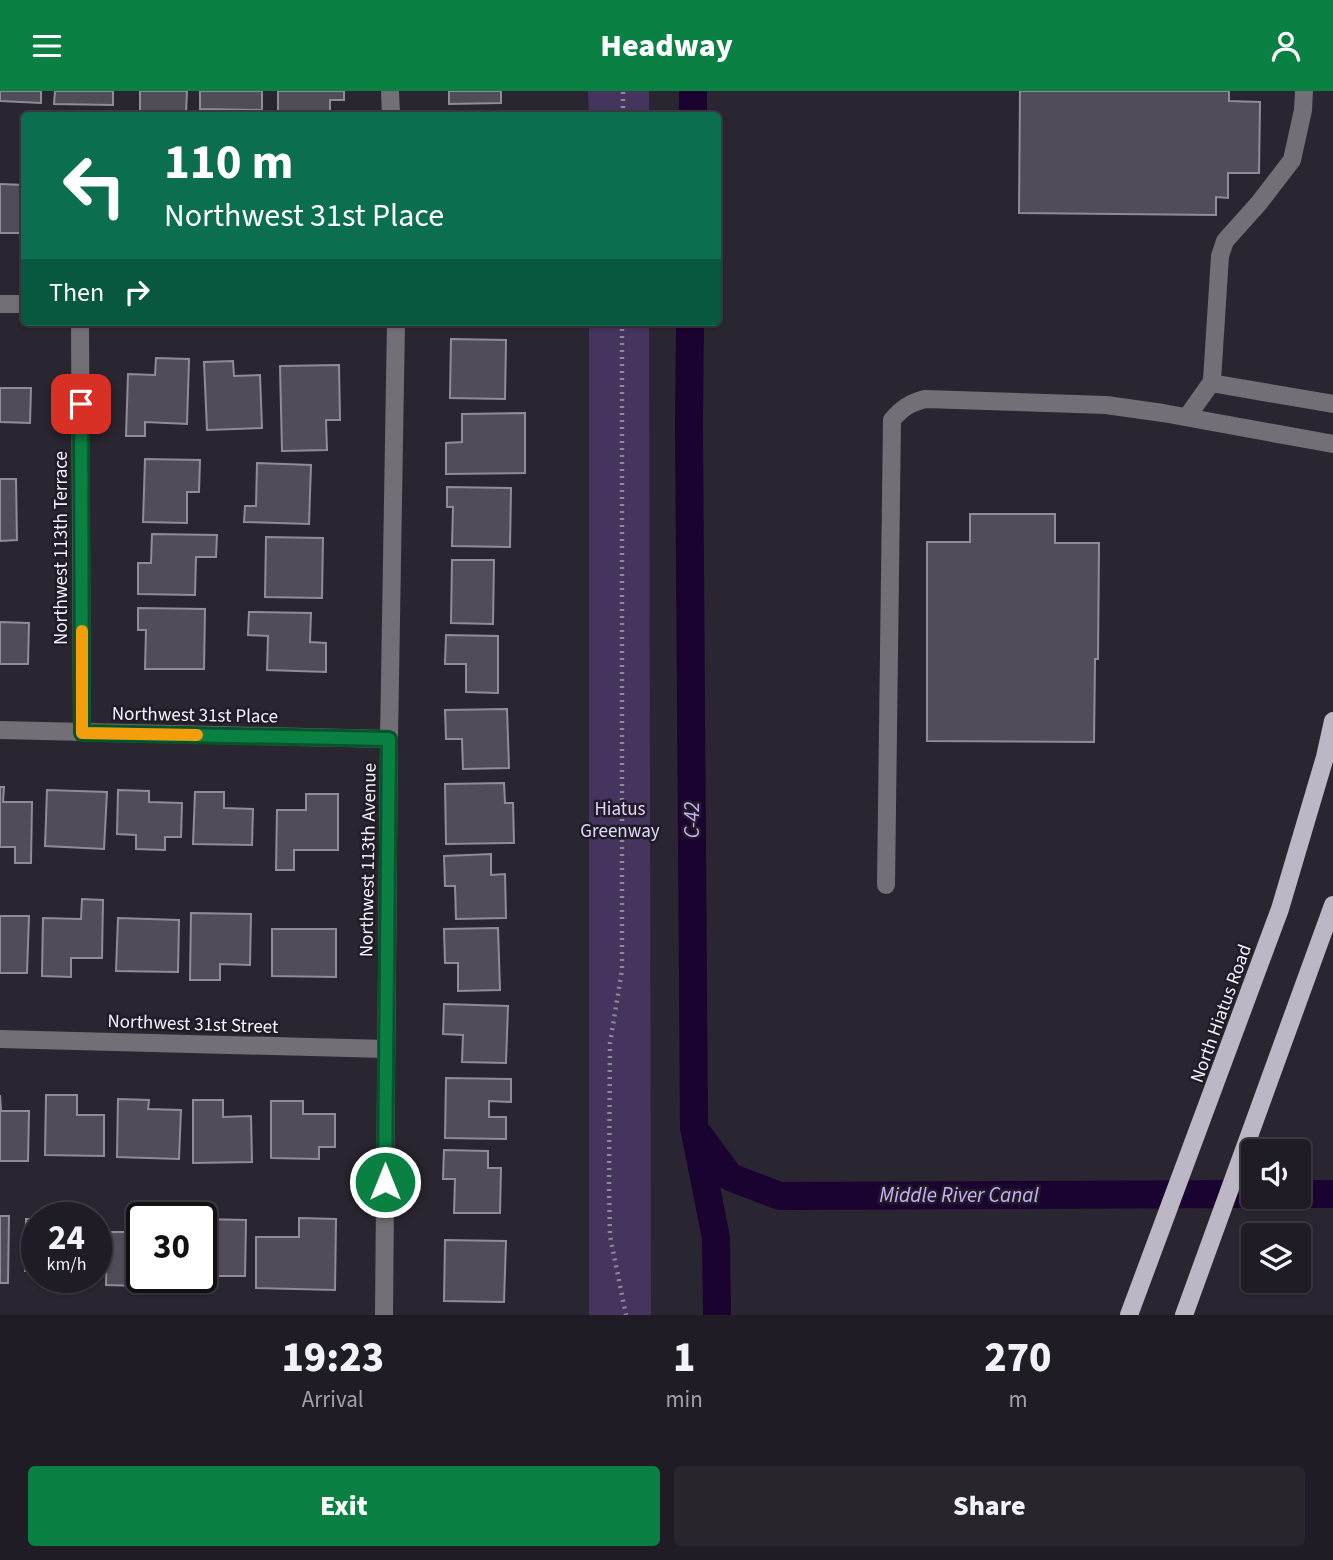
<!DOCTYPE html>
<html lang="en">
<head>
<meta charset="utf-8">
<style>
	body { margin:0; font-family:"Source Sans 3",sans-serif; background:#28252d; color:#f1f3f6; height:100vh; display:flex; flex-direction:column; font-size:26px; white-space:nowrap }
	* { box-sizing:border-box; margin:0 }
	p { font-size:23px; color:#a2a1a7 }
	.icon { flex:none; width:38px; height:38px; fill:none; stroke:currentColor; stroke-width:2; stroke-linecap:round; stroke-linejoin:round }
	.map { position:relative; height:1224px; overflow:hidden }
	.drawer { display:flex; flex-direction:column; background:#201c25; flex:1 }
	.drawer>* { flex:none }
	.top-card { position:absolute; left:21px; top:21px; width:700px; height:214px; border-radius:7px; box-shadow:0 2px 5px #0004,0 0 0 2px #3d3a42; background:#0b6e4f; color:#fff; overflow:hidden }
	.controls { position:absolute; left:1241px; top:1048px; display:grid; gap:14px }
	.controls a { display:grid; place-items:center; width:70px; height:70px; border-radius:7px; background:#201c25; box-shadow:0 2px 5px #0004,0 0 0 2px #3d3a42; font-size:35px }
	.speed { position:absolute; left:21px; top:1111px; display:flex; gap:14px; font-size:35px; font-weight:700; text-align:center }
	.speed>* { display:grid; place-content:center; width:91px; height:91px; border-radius:50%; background:#201c25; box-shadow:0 2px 5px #0004,0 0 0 2px #3d3a42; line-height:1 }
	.speed small { font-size:18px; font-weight:400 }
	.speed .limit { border:4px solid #111; border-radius:10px; background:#fff; color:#111 }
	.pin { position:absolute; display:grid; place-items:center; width:60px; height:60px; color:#fff; margin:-30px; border-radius:14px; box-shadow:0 4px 10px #0006 }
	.me { position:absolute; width:77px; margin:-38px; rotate:0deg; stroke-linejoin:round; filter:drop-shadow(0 0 5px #0008) }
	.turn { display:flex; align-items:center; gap:24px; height:147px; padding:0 28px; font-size:32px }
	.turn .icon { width:91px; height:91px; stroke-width:2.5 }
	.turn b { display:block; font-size:49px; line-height:60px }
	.then { display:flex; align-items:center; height:66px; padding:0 28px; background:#0003; gap:14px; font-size:26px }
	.eta { display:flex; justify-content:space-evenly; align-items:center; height:119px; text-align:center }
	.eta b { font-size:42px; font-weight:800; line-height:49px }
	.button { display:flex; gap:14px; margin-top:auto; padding:14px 28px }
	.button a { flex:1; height:80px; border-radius:7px; background:#0b8043; color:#fff; font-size:28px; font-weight:800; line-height:80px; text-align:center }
	.button a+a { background:#28252d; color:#f1f3f6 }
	header { display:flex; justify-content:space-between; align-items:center; height:91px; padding:0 28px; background:#0b8043; color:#fff; font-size:32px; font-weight:800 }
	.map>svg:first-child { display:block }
	.green { fill:#45345d }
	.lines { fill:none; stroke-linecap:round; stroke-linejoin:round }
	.canal { stroke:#1a0231; stroke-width:28 }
	.building { fill:#504c58; stroke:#908b99; stroke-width:2 }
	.path { stroke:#8d8a93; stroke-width:4.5; stroke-dasharray:2 5; stroke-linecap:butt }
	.minor { stroke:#727076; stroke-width:18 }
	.major { stroke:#bcb7c4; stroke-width:18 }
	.route-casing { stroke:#07532c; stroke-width:18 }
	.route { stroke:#0b8043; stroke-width:12 }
	.slow { stroke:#f59e0b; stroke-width:12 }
	.labels { text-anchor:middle; stroke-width:5; stroke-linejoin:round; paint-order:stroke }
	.street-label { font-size:19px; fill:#f4f1f9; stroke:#201c27 }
	.park-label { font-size:19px; fill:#e5d6fe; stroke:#201c27 }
	.water-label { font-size:21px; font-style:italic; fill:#cdaefc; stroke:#201c27 }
</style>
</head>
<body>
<header><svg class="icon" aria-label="menu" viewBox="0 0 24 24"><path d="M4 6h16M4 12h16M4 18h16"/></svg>Headway<svg class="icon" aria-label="person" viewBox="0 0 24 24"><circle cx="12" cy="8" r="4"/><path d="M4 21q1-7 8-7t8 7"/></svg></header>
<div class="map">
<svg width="1333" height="1224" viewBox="0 0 1333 1224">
	<rect width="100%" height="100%" fill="#2a2631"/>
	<g class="green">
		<polygon points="588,0 649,0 649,24 589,24"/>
		<polygon points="589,231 649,231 651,1224 589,1224"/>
	</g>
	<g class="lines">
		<g class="canal">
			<polyline points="693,24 693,0"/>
			<polyline points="690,231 689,334 694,1036 716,1147 717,1224"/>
			<polyline points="699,1044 730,1086 780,1105 1253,1103"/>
			<polyline points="1298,1103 1333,1103"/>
		</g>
	</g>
	<g class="building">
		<polygon points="0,0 41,0 41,12 0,10"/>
		<polygon points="55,0 113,0 113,14 54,13"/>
		<polygon points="140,0 187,0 186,23 140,22"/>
		<polygon points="200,0 262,0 262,19 200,18"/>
		<polygon points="278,0 344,0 344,9 330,9 330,24 278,23"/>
		<polygon points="449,0 501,0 501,12 449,13"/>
		<polygon points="1020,0 1229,0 1229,10 1260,11 1259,82 1228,82 1228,107 1216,106 1216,124 1019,122"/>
		<polygon points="0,93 24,94 24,142 0,142"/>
		<rect x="479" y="231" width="47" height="4"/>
		<polygon points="451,248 506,249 505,308 450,307"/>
		<polygon points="156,267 189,268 187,333 145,331 145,345 126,345 128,283 155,284"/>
		<polygon points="233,270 234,285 260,284 262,337 207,339 204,271"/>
		<polygon points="339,274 340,329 326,329 327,359 282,360 280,275"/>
		<polygon points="0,297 31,297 30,332 0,331"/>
		<polygon points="525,322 525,382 446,383 446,352 462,351 462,323"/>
		<polygon points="145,368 200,369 199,401 187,401 187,432 143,431"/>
		<polygon points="257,372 311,374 309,433 244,431 245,415 256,415"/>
		<polygon points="0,388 16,388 17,449 0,450"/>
		<polygon points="447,396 511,397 510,456 452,455 453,416 447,416"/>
		<polygon points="970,423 1055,423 1055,452 1099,452 1098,568 1095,568 1094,651 927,650 927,451 970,451"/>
		<polygon points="152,443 217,444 216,466 196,466 195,504 138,503 138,472 151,472"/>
		<polygon points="266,446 323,447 322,507 265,506"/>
		<polygon points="452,469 494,469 493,533 451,532"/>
		<polygon points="138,517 205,518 204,578 145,578 146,539 138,539"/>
		<polygon points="249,521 311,522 310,551 326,552 326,581 267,579 268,545 248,544"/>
		<polygon points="0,531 29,532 28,573 0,573"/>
		<polygon points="446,544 498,545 498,602 466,601 466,573 445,573"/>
		<polygon points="507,618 509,677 463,678 462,648 446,648 445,619"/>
		<polygon points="504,692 505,712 513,712 514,752 446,753 445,693"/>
		<polygon points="0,696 4,696 3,711 32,711 31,772 15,772 15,756 0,756"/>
		<polygon points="47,699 107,701 104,758 45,755"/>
		<polygon points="118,699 149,700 149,711 182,712 181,746 165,746 165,759 136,758 136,744 117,743"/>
		<polygon points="195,701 224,701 224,717 253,718 252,754 193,753"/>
		<polygon points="306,703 338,703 338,759 294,759 294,779 276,779 277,719 306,719"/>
		<polygon points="491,763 491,784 505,783 506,827 456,828 455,795 445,795 444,765"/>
		<polygon points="82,808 103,809 102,867 71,867 71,886 42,885 43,827 81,828"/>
		<polygon points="191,822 251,823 250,874 220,873 220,889 190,889"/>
		<polygon points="0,825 29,825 27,882 0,882"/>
		<polygon points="118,827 179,829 178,881 116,880"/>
		<polygon points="498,837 500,899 458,900 458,872 445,872 444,838"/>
		<polygon points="272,838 336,838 336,886 272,885"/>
		<polygon points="444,913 508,915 506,972 462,971 463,944 443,943"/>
		<polygon points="446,987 511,988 511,1011 489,1010 489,1026 506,1026 506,1048 445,1047"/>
		<polygon points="0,1004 1,1020 29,1020 28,1070 0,1070"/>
		<polygon points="46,1004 77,1004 77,1024 104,1024 104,1065 45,1064"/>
		<polygon points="118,1008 149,1009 148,1018 181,1019 179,1068 117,1066"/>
		<polygon points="193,1009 223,1009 223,1026 251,1025 252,1071 193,1072"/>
		<polygon points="271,1010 303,1010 303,1023 335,1023 335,1056 319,1056 319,1068 271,1067"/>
		<polygon points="444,1059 488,1060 488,1077 501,1077 500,1122 454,1122 455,1088 443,1088"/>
		<polygon points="0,1125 9,1125 8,1192 0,1192"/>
		<polygon points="299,1127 336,1128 335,1199 256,1197 256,1146 299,1146"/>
		<polygon points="26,1128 37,1128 37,1180 25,1180"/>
		<polygon points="126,1128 142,1128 142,1179 138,1179 138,1195 106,1194 107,1141 126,1141"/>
		<polygon points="201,1128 246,1129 245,1185 212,1185 211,1197 179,1197 180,1186 201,1186"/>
		<polygon points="445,1149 506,1150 504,1211 444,1210"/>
		<polygon points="56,1186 89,1186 88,1193 56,1192"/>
	</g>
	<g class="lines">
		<g class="path">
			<polyline points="623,24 623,0"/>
			<polyline points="622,231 622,879 610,952 609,1095 610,1145 626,1224"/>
		</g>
		<g class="minor">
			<polyline points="390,0 391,24"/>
			<polyline points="0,213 24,213"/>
			<polyline points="80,231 82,641"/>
			<polyline points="1211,292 1333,313"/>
			<polyline points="1187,326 1211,292 1212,289 1220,165 1225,150 1259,112 1292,69 1303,19 1304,0"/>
			<polyline points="0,639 389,648"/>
			<path d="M886 794 892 329C902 317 910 312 925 308L1106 314 1163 322 1333 353"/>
			<polyline points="0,948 386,958"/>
			<polyline points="384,1224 389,648 396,231"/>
		</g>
		<g class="major">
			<polyline points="1129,1224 1280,818 1325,666 1333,630"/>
			<polyline points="1184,1224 1333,814"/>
		</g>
	</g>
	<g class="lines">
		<defs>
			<polyline id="route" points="81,313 82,642 389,648 385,1091"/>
		</defs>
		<use href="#route" class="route-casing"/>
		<use href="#route" class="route"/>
		<polyline class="slow" points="82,540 82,642 197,644"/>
	</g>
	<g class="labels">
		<g class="street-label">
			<text transform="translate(60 457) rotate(-90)" y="7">Northwest 113th Terrace</text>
			<text transform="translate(195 623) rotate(1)" y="7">Northwest 31st Place</text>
			<text transform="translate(367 769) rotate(-89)" y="7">Northwest 113th Avenue</text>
			<text transform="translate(1220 922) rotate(-70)" y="7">North Hiatus Road</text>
			<text transform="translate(193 932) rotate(2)" y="7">Northwest 31st Street</text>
		</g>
		<g class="park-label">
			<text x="620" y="724">Hiatus<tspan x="620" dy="22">Greenway</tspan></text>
		</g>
		<g class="water-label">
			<text transform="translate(692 729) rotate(-90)" y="7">C-42</text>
			<text x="959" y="1111">Middle River Canal</text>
		</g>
	</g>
</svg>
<div class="controls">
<a><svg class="icon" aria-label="sound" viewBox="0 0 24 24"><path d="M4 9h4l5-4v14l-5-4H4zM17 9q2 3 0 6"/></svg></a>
<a><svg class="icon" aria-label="layers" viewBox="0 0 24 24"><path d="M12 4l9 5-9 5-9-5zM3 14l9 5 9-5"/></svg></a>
</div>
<div class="speed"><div>24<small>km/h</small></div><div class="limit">30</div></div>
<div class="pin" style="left:81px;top:313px;background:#d93025"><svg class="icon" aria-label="arrive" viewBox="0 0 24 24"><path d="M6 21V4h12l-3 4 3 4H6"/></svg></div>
<svg class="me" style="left:385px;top:1091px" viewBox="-20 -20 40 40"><circle r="17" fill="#0b8043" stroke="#fff" stroke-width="3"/><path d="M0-11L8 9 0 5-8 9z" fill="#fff"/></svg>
<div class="top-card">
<div class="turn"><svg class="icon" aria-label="left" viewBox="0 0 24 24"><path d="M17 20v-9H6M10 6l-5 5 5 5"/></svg><div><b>110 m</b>Northwest 31st Place</div></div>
<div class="then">Then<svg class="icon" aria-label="right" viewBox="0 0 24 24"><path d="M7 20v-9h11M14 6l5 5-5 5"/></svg></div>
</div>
</div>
<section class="drawer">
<div class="eta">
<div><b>19:23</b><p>Arrival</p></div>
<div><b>1</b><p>min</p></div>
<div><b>270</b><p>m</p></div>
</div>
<div class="button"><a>Exit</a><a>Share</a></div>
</section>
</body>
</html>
